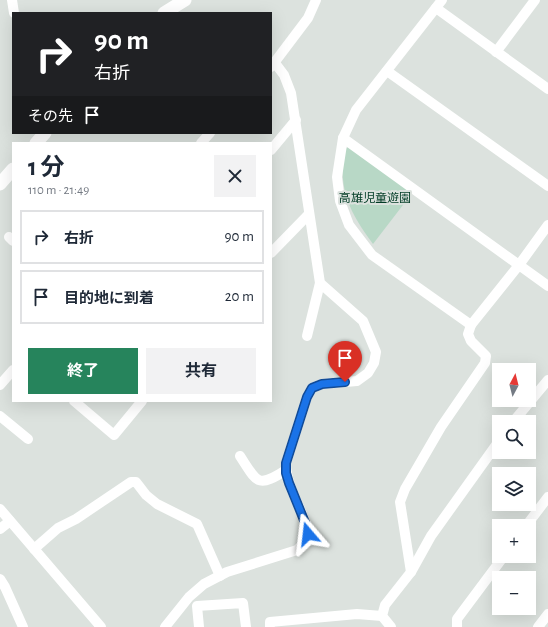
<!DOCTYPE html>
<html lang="ja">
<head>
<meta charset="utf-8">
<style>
	body { margin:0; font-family:"Alegreya Sans","Noto Sans JP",sans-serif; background:#f2f2f3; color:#1f2937; height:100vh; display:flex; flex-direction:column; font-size:15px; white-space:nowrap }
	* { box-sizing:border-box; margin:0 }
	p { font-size:13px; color:#747a83 }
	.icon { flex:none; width:22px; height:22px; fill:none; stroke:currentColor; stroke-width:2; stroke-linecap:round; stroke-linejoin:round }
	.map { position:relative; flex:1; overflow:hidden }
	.panel { position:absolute; left:12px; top:142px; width:260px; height:260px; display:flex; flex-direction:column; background:#fff; border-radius:0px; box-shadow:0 4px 16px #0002 }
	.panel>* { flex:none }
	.top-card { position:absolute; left:12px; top:12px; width:260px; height:122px; border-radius:0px; box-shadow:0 4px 16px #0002; background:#202124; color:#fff; overflow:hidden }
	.needle { width:26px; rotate:7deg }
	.tools { position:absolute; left:492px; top:363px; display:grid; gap:8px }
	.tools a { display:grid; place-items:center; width:44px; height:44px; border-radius:0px; background:#fff; box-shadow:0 4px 16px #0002; font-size:20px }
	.pin { position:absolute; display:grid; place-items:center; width:34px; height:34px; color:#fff; margin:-41px -17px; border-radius:50% 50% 50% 0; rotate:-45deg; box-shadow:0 0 4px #0007 }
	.pin .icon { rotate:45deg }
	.me { position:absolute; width:44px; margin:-22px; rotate:343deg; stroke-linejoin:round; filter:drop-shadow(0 0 3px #0008) }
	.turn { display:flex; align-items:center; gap:14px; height:84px; padding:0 16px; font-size:18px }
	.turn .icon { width:52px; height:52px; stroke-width:2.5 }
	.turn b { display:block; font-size:28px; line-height:34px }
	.then { display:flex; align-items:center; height:38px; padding:0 16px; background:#0003; gap:8px; font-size:15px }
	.round { display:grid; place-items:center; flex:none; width:42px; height:42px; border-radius:0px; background:#f2f2f3 }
	.summary { display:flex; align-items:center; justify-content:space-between; height:68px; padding:0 16px }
	h1 { font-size:24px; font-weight:700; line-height:30px }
	.button { display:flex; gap:8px; margin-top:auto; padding:8px 16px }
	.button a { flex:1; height:46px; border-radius:0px; background:#26845c; color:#fff; font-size:16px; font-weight:700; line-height:46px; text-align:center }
	.button a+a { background:#f2f2f3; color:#1f2937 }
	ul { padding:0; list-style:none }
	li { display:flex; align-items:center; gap:12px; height:54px; margin:0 8px 6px; padding:0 8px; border:2px solid #e0e1e3; border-radius:0px }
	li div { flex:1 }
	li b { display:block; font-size:15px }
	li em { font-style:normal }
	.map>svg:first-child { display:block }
	.green { fill:#b8d8c6 }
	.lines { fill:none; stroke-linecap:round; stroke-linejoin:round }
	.minor { stroke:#fff; stroke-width:10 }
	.tertiary { stroke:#fff; stroke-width:13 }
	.route-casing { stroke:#114b97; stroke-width:10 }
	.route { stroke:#1a73e8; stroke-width:7 }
	.labels { text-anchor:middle; stroke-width:4; stroke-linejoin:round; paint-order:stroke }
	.park-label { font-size:12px; fill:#023c26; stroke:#dce2de }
</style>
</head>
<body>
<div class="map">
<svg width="548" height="627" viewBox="0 0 548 627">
	<rect width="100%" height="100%" fill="#dce2de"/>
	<path class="green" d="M348 147 413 192 373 244C350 213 338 190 344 150Z"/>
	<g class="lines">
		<g class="minor">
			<polyline points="12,0 14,13"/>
			<polyline points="442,0 356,110 343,138 337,177 340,201 349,225 372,255 471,325"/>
			<polyline points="436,8 548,89"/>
			<polyline points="496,52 535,0"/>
			<polyline points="271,67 308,18 316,0"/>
			<polyline points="387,71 548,186"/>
			<polyline points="343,138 548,286"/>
			<polyline points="201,143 210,133"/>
			<polyline points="271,150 296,120"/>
			<polyline points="9,237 13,241"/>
			<polyline points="271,253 309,214"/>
			<polyline points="307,336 320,283"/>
			<polyline points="0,385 13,370"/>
			<polyline points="74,401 114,435 142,401"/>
			<polyline points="0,416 28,439"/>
			<polyline points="513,422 548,380"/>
			<path d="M240 456C257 482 257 489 286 470"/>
			<polyline points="0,509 101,627"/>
			<polyline points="526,526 548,497"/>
			<polyline points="0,529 10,521"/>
			<polyline points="34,549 58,528 76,519 131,482 136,482 146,495 157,504 197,524 220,576"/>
			<polyline points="411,572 400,502 405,489 441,427 485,363 486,356 471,341 468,334 471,325 519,265 548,225"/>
			<polyline points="0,579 5,587 23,627"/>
			<path d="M165 627 189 597 204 584 227 572 297 550C302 545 307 541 308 535 309 528 304 520 302 514 295 497 286 481 286 463L307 397 312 388 322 384 357 381 368 373 374 363 376 352 363 321 320 283 291 93 284 75 275 63"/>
			<polyline points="199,627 197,606 243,603 246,627"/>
			<polyline points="270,627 270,622 357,614 382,616"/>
			<polyline points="391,627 382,616 385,605 411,572 431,536 499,441"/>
			<polyline points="457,627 457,619 504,556"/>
			<polyline points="538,627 548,614"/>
		</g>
		<g class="tertiary">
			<polyline points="164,13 185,0"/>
			<polyline points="36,143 45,133"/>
			<polyline points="0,184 13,169"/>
		</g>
	</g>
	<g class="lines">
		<defs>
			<polyline id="route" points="308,534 306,525 289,483 286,473 286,463 307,397 312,388 322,384 345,382"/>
		</defs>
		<use href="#route" class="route-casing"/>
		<use href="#route" class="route"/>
	</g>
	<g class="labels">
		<g class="park-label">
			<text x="375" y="202">高雄児童遊園</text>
		</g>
	</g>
</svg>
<div class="tools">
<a><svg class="needle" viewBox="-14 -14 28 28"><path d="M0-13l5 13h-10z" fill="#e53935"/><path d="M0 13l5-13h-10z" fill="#747a83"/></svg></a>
<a><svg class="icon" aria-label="search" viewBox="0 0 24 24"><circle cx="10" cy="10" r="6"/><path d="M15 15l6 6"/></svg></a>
<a><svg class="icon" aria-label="layers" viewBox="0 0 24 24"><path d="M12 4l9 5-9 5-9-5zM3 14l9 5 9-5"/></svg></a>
<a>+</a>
<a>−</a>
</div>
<div class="pin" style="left:345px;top:382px;background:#d93025"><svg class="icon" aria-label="arrive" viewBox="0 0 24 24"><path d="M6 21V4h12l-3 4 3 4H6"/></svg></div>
<svg class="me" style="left:308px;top:534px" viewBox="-20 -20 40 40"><path d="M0-17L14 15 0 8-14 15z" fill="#1a73e8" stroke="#fff" stroke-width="4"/></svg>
<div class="top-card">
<div class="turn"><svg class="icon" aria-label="right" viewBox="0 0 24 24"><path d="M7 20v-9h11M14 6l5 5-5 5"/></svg><div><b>90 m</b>右折</div></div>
<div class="then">その先<svg class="icon" aria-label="arrive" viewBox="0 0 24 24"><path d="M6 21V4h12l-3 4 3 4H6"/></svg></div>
</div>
<section class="panel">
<div class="summary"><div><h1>1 分</h1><p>110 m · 21:49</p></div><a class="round"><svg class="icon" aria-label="close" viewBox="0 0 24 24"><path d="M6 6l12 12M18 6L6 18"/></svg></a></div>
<ul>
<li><svg class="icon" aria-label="right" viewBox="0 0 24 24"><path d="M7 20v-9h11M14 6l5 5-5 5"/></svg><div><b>右折</b></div><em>90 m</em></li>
<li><svg class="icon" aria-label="arrive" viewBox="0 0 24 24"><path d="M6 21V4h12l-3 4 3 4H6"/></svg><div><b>目的地に到着</b></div><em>20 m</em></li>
</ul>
<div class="button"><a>終了</a><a>共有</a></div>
</section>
</div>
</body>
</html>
